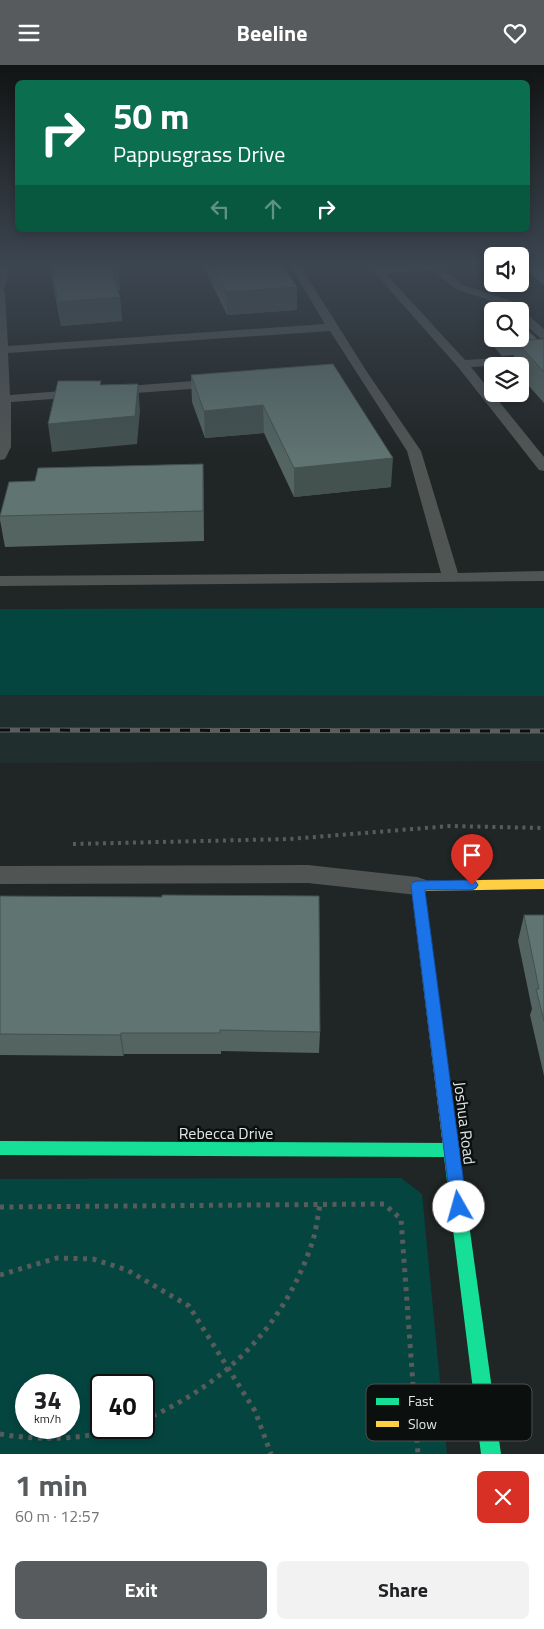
<!DOCTYPE html>
<html lang="en">
<head>
<meta charset="utf-8">
<style>
	body { margin:0; font-family:"Titillium Web",sans-serif; background:#f2f2f2; color:#202124; height:100vh; display:flex; flex-direction:column; font-size:19px; white-space:nowrap }
	* { box-sizing:border-box; margin:0 }
	p { font-size:16px; color:#757577 }
	.icon { flex:none; width:28px; height:28px; fill:none; stroke:currentColor; stroke-width:2; stroke-linecap:round; stroke-linejoin:round }
	.map { position:relative; height:1389px; overflow:hidden }
	.side { display:flex; flex-direction:column; background:#fff; flex:1 }
	.side>* { flex:none }
	.banner { position:absolute; left:15px; top:15px; width:515px; height:152px; border-radius:8px; box-shadow:0 2px 8px #0003; background:#0b6e4f; color:#fff; overflow:hidden }
	.buttons { position:absolute; left:484px; top:182px; display:grid; gap:10px }
	.buttons a { display:grid; place-items:center; width:45px; height:45px; border-radius:8px; background:#fff; box-shadow:0 2px 8px #0003; font-size:25px }
	.speed { position:absolute; left:15px; top:1309px; display:flex; gap:10px; font-size:25px; font-weight:700; text-align:center }
	.speed>* { display:grid; place-content:center; width:65px; height:65px; border-radius:50%; background:#fff; box-shadow:0 2px 8px #0003; line-height:1 }
	.speed small { font-size:12px; font-weight:400 }
	.speed .limit { border:2px solid #111; border-radius:8px; background:#fff; color:#111 }
	.pin { position:absolute; display:grid; place-items:center; width:42px; height:42px; color:#fff; margin:-51px -21px; border-radius:50% 50% 50% 0; rotate:-45deg; box-shadow:0 0 5px #0007 }
	.pin .icon { rotate:45deg }
	.me { position:absolute; width:55px; margin:-28px; rotate:353deg; stroke-linejoin:round; filter:drop-shadow(0 0 4px #0008) }
	.turn { display:flex; align-items:center; gap:18px; height:105px; padding:0 15px; font-size:22px }
	.turn .icon { width:65px; height:65px; stroke-width:2.5 }
	.turn b { display:block; font-size:35px; line-height:42px }
	.lanes { display:flex; align-items:center; height:48px; padding:0 15px; background:#0003; justify-content:center; gap:25px; direction:ltr }
	.lanes .off { opacity:.35 }
	.round { display:grid; place-items:center; flex:none; width:52px; height:52px; border-radius:8px; background:#f2f2f2 }
	.overview { display:flex; align-items:center; justify-content:space-between; height:85px; padding:0 15px }
	h1 { font-size:30px; font-weight:700; line-height:38px; color:#585b5d }
	.cta { display:flex; gap:10px; margin-top:auto; padding:10px 15px }
	.cta a { flex:1; height:58px; border-radius:8px; background:#585b5d; color:#fff; font-size:20px; font-weight:700; line-height:58px; text-align:center }
	.cta a+a { background:#f2f2f2; color:#202124 }
	header { display:flex; justify-content:space-between; align-items:center; height:65px; padding:0 15px; background:#585b5d; color:#fff; font-size:22px; font-weight:700 }
	.map>svg:first-child { display:block }
	.built { fill:#202f2e }
	.green { fill:#054540; fill-rule:evenodd }
	.lines { fill:none; stroke-linecap:round; stroke-linejoin:round }
	.path-far1 { stroke:#575b5a; stroke-width:4; stroke-dasharray:3 4.5; stroke-linecap:butt }
	.path { stroke:#575b5a; stroke-width:5; stroke-dasharray:4 5.5; stroke-linecap:butt }
	.lane { fill:#505554; fill-rule:evenodd }
	.fast { fill:#16e098; fill-rule:evenodd }
	.slow { fill:#ffcf43; fill-rule:evenodd }
	.rail-casing { stroke:#5b5e5d; stroke-width:5 }
	.rail { stroke:#0b0f0e; stroke-width:3; stroke-dasharray:10; stroke-linecap:butt }
	.wall { fill:#536461 }
	.shaded-wall { fill:#43514f }
	.building { fill:#607471; stroke:#43514f }
	.route { fill:#1a73e8; stroke:#114b97 }
	.labels { text-anchor:middle; stroke-width:5; stroke-linejoin:round; paint-order:stroke }
	.near-street-label { font-size:16px; fill:#e0e6e5; stroke:#0b0f0e }
	.key { fill:#0b0f0e; stroke:#4b504e; stroke-width:1 }
	.key-label { font-size:14px; fill:#e0e6e5 }
</style>
</head>
<body>
<header><svg class="icon" aria-label="menu" viewBox="0 0 24 24"><path d="M4 6h16M4 12h16M4 18h16"/></svg>Beeline<svg class="icon" aria-label="heart" viewBox="0 0 24 24"><path d="M12 20l-8-8c-3-5 5-10 8-4 3-6 11-1 8 4z"/></svg></header>
<div class="map">
<svg width="544" height="1389" viewBox="0 0 544 1389">
	<rect width="100%" height="100%" fill="#202525"/>
	<polygon class="built" points="0,630 544,631 544,696 0,698"/>
	<g class="green">
		<polygon points="544,543 544,631 0,630 0,544"/>
		<path d="M401 1113 422 1129 447 1389H0V1114ZM26 1320H69V1362H26ZM101 1320H144V1362H101Z"/>
	</g>
	<g class="lines">
		<polyline class="path-far1" points="73,779 290,774 450,761 544,763"/>
		<g class="path">
			<polyline points="0,1142 384,1139 401,1154 418,1389"/>
			<polyline points="0,1210 57,1193 93,1194 127,1205 189,1241 255,1346 271,1389"/>
			<path d="M144 1355C223 1320 282 1265 311 1181 316 1168 317 1154 320 1140"/>
			<path d="M0 1369C42 1376 83 1375 124 1362"/>
		</g>
		<g class="lane">
			<polygon points="0,199 10,199 5,223 3,225 5,228 8,281 325,259 289,199 299,199 367,307 421,386 458,508 544,506 544,516 0,521 0,511 441,508 407,386 330,266 8,288 10,330 219,314 225,318 219,322 11,337 11,382 5,394 0,395"/>
			<polygon points="435,199 463,220 512,236 544,264 544,274 540,273 520,255 520,246 511,246 504,240 455,224 433,205 386,209 465,295 544,290 544,298 471,302 544,392 544,406 539,405 458,302 373,206 378,203"/>
			<polygon points="308,800 417,812 426,815 429,821 426,827 417,830 308,818 0,819 0,801"/>
		</g>
		<polygon class="fast" points="0,1076 452,1078 458,1080 460,1085 459,1087 501,1389 481,1389 444,1092 0,1090"/>
		<polygon class="slow" points="544,814 544,824 424,826 460,1090 458,1095 452,1097 446,1095 444,1090 411,821 412,818 417,816"/>
		<defs>
			<polyline id="rail" points="0,665 544,666"/>
		</defs>
		<use href="#rail" class="rail-casing"/>
		<use href="#rail" class="rail"/>
	</g>
	<g class="wall">
		<polygon points="49,199 117,199 120,226 117,226 120,232 122,256 61,261"/>
		<polygon points="202,199 281,199 297,222 297,245 227,250"/>
		<polygon points="520,199 544,199 544,220"/>
		<polygon points="492,255 492,274 544,274 544,338 520,311 520,301 512,301 514,290 502,291 486,273 488,259"/>
		<polygon points="333,299 391,422 294,432 264,368 205,373 192,337 191,310"/>
		<polygon points="35,416 204,428 204,476 5,482 0,455 0,449"/>
		<polygon points="0,831 320,967 319,988 221,986 221,989 124,989 123,991 0,990"/>
		<polygon points="524,850 544,850 544,1011 530,950 532,944 518,876"/>
	</g>
	<g class="shaded-wall">
		<polygon points="110,203 118,203 120,226 112,226"/>
		<polygon points="297,222 297,245 227,250 226,227"/>
		<polygon points="120,232 122,256 61,261 58,237"/>
		<polygon points="138,319 140,346 137,379 52,387 48,359"/>
		<polygon points="263,340 264,368 205,373 204,346"/>
		<polygon points="393,393 391,422 294,432 294,403"/>
		<polygon points="203,399 204,428 204,476 203,446"/>
		<polygon points="121,968 124,989 123,991 120,970"/>
	</g>
	<g class="building">
		<polygon points="51,199 117,199 118,203 110,203 120,232 58,237"/>
		<polygon points="212,199 281,199 297,222 226,227"/>
		<polygon points="505,243 508,246 502,246"/>
		<polygon points="492,255 492,263 488,259"/>
		<polygon points="520,258 537,274 504,276 502,274 520,274"/>
		<polygon points="544,274 544,307 516,276"/>
		<polygon points="333,299 393,393 294,403 263,340 204,346 191,310"/>
		<polygon points="58,316 101,316 100,320 138,319 135,351 48,359"/>
		<polygon points="203,399 203,446 0,451 9,417 35,416 38,403"/>
		<polygon points="162,830 319,831 320,967 220,965 220,968 121,968 120,970 0,969 0,831 162,832"/>
		<polygon points="524,850 544,850 544,956 536,924 539,924"/>
	</g>
	<linearGradient id="sky" x2="0" y2="1"><stop stop-color="#121414"/><stop offset="0.51" stop-color="#3c4651"/><stop offset="1" stop-color="#3c4651" stop-opacity="0"/></linearGradient>
	<rect width="544" height="393" fill="url(#sky)"/>
	<polygon class="route" points="472,815 476,817 478,820 476,823 472,825 425,825 467,1142 465,1148 459,1150 453,1148 451,1142 411,821 413,817 418,816"/>
	<g class="labels">
		<g class="near-street-label">
			<text transform="translate(465 1058) rotate(83)" y="6">Joshua Road</text>
			<text x="226" y="1074">Rebecca Drive</text>
		</g>
	</g>
	<rect x="366" y="1319" width="166" height="57" rx="8" class="key"/>
	<rect x="376" y="1333" width="23" height="7" fill="#16e098"/>
	<rect x="376" y="1356" width="23" height="6" fill="#ffcf43"/>
	<g class="key-label">
		<text x="408" y="1341">Fast</text>
		<text x="408" y="1364">Slow</text>
	</g>
</svg>
<div class="buttons">
<a><svg class="icon" aria-label="sound" viewBox="0 0 24 24"><path d="M4 9h4l5-4v14l-5-4H4zM17 9q2 3 0 6"/></svg></a>
<a><svg class="icon" aria-label="search" viewBox="0 0 24 24"><circle cx="10" cy="10" r="6"/><path d="M15 15l6 6"/></svg></a>
<a><svg class="icon" aria-label="layers" viewBox="0 0 24 24"><path d="M12 4l9 5-9 5-9-5zM3 14l9 5 9-5"/></svg></a>
</div>
<div class="speed"><div>34<small>km/h</small></div><div class="limit">40</div></div>
<div class="pin" style="left:472px;top:820px;background:#d93025"><svg class="icon" aria-label="arrive" viewBox="0 0 24 24"><path d="M6 21V4h12l-3 4 3 4H6"/></svg></div>
<svg class="me" style="left:459px;top:1142px" viewBox="-20 -20 40 40"><circle r="19" fill="#fff"/><path d="M0-13L10 11 0 6-10 11z" fill="#1a73e8"/></svg>
<div class="banner">
<div class="turn"><svg class="icon" aria-label="right" viewBox="0 0 24 24"><path d="M7 20v-9h11M14 6l5 5-5 5"/></svg><div><b>50 m</b>Pappusgrass Drive</div></div>
<div class="lanes"><svg class="icon off" aria-label="left" viewBox="0 0 24 24"><path d="M17 20v-9H6M10 6l-5 5 5 5"/></svg><svg class="icon off" aria-label="ahead" viewBox="0 0 24 24"><path d="M12 20V5M6 11l6-6 6 6"/></svg><svg class="icon" aria-label="right" viewBox="0 0 24 24"><path d="M7 20v-9h11M14 6l5 5-5 5"/></svg></div>
</div>
</div>
<section class="side">
<div class="overview"><div><h1>1 min</h1><p>60 m · 12:57</p></div><a class="round" style="background:#d93025;color:#fff"><svg class="icon" aria-label="close" viewBox="0 0 24 24"><path d="M6 6l12 12M18 6L6 18"/></svg></a></div>
<div class="cta"><a>Exit</a><a>Share</a></div>
</section>
</body>
</html>
